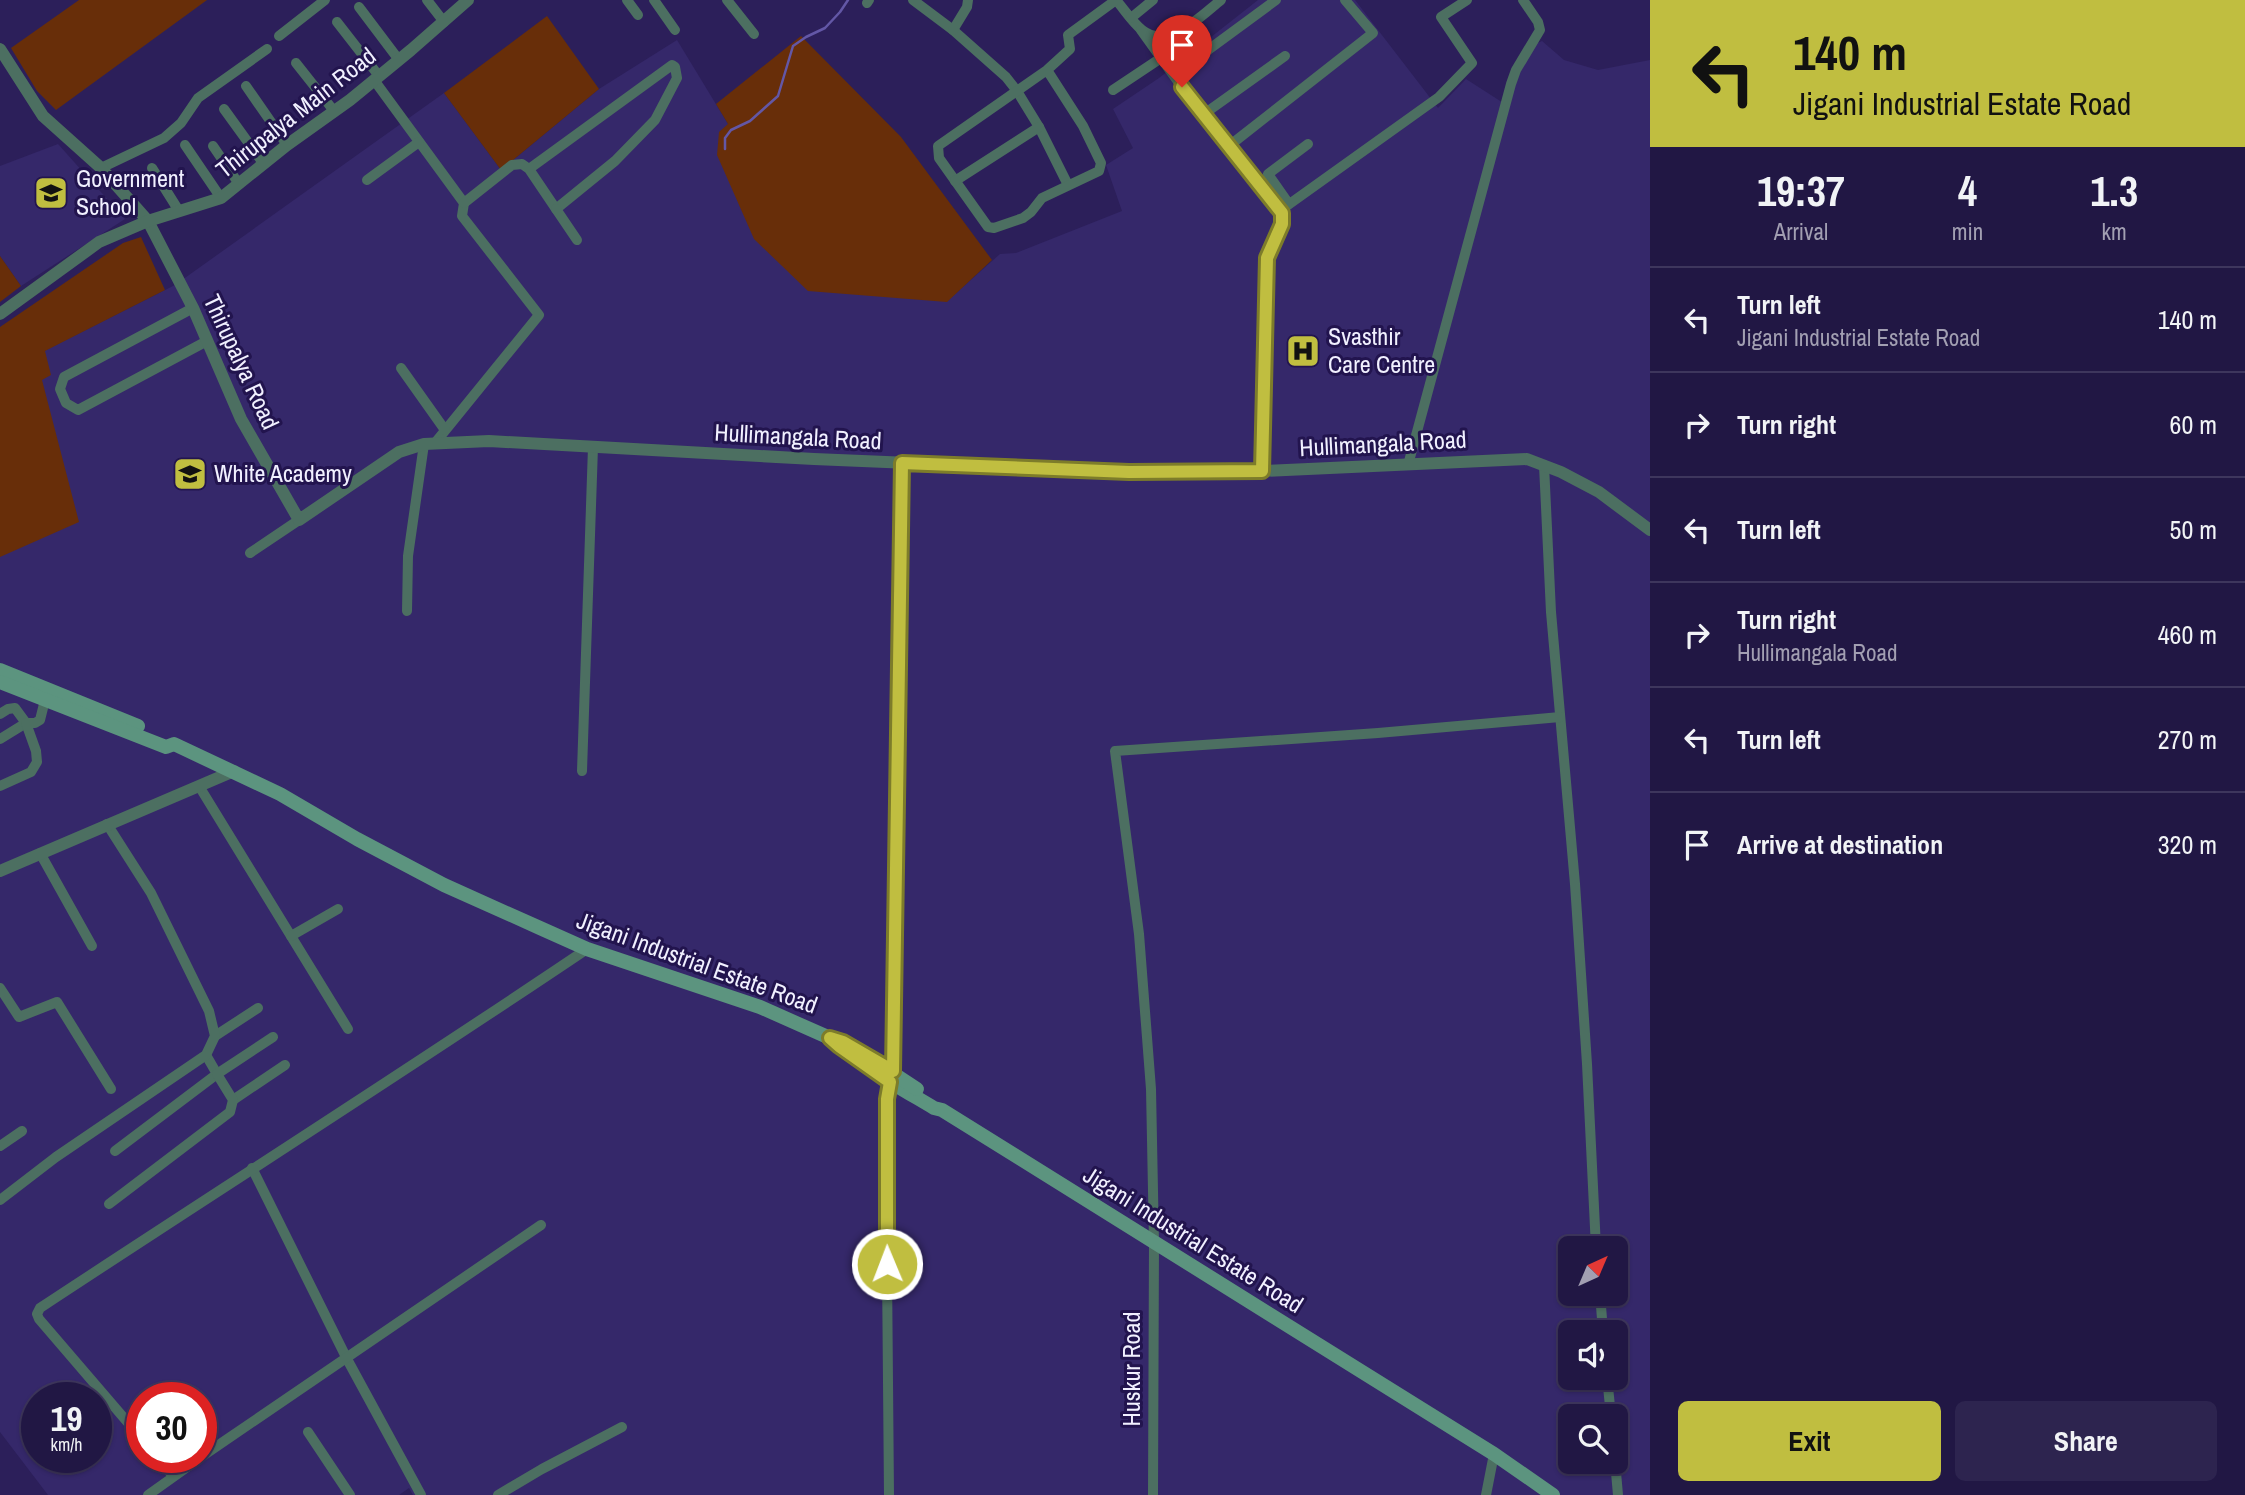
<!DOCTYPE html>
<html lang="en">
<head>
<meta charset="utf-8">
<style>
	body { margin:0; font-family:"Archivo Narrow",sans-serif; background:#2d244f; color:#f1f3f6; height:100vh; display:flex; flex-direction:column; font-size:26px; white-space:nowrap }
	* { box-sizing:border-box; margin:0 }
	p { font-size:23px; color:#a29fb2 }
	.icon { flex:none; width:38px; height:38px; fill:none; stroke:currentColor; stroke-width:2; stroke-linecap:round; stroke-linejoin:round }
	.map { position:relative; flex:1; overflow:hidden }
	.sheet { display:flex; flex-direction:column; background:#211744; width:595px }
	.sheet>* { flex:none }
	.guide { background:#c0be40; color:#111; overflow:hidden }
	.needle { width:46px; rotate:44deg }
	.buttons { position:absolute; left:1558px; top:1236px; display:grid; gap:14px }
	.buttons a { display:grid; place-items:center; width:70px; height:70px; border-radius:10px; background:#211744; box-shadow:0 2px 5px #0004,0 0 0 2px #3e365d; font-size:35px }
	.speed { position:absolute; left:21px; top:1382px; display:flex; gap:14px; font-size:35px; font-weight:700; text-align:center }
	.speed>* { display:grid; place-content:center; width:91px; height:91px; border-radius:50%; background:#211744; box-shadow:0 2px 5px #0004,0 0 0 2px #3e365d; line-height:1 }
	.speed small { font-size:18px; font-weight:400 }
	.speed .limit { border:10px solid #d22; background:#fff; color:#111 }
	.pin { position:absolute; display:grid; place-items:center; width:60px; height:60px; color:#fff; margin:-72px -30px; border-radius:50% 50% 50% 0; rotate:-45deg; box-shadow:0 0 7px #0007 }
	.pin .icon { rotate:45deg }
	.me { position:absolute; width:77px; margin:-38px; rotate:359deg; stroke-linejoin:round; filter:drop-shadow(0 0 5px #0008) }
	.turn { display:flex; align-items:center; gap:24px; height:147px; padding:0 28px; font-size:32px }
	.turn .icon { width:91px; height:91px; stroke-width:2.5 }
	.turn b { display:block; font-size:49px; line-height:60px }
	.eta { display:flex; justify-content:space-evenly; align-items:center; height:119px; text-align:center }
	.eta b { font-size:42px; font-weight:800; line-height:49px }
	.button { display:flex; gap:14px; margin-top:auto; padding:14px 28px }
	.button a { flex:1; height:80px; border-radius:10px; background:#c0be40; color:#111; font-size:28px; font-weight:800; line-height:80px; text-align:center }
	.button a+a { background:#2d244f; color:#f1f3f6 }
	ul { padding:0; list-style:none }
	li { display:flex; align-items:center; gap:21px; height:105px; padding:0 28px; border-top:2px solid #3e365d }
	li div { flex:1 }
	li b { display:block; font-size:26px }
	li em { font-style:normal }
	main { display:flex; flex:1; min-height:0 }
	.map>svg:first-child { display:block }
	.built { fill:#35286a; fill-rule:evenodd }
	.green { fill:#682e09 }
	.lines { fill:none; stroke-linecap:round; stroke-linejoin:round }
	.stream { stroke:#6357a6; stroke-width:2.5 }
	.minor { stroke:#4c6f61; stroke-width:10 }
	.tertiary { stroke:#4c6f61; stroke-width:12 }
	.secondary { stroke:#5c947f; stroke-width:14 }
	.route-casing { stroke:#7d7c2a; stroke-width:18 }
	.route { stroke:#c0be40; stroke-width:12 }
	.labels { text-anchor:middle; stroke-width:6; stroke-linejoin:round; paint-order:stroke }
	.street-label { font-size:24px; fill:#f1f0ff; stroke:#22144e }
	.poi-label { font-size:24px; fill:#f1f0ff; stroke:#22144e; text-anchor:start }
</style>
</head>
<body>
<main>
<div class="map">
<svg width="1650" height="1495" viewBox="0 0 1650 1495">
	<rect width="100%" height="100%" fill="#2c1f5a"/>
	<g class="built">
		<path d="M1258 0H1355L1438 108 1466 79 1508 106 1525 49 1542 41 1564 60 1598 70 1650 60V1495H413L409 1488 399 1495H48L0 1432V404L44 351 175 285 444 93 501 170 599 89 677 40 728 124 946 302 1000 254 1016 253 1122 211 1106 165 1133 148 1113 109 1159 78ZM1570 1248H1615V1293H1570ZM1570 1332H1615V1377H1570ZM37 1398H96V1458H37ZM142 1398H201V1458H142ZM1570 1416H1615V1461H1570Z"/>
		<polygon points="58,144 125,219 21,286 0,256 0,166"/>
	</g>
	<g class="green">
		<polygon points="79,0 207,0 56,110 37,91 11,48"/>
		<polygon points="547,16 599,89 501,170 444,93"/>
		<polygon points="801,36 901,137 992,260 947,302 808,291 754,239 717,155 719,132 728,124 716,104"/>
		<polygon points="141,237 165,290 45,351 51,375 42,380 79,522 0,557 0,327 123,243"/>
		<polygon points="0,256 21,286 0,302"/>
	</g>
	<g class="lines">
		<polyline class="stream" points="725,149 725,138 731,130 750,121 778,96 793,46 806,37 825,28 840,12 848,0"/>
		<g class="minor">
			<polyline points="427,0 444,22"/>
			<polyline points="627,0 638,15"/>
			<polyline points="654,0 675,30"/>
			<polyline points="727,0 754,34"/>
			<polyline points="913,0 953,30 1006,77 1017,91 1039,127 1068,185"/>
			<path d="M1116 0C1124 9 1132 22 1142 30 1168 51 1202 15 1221 0"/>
			<polyline points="867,3 869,0"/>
			<polyline points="359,7 399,60"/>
			<polyline points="1131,18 1153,0"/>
			<polyline points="337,22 379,76"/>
			<polyline points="953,30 967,7 968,0"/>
			<polyline points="1141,30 1182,87 1282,213 1282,224 1267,258 1262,471"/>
			<polyline points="279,36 325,0"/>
			<polyline points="296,63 334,111"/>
			<polyline points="1047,70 1083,126 1101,163 1099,171 1042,198 1031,212 1023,218 994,228 988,227 939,158 938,146 1047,70 1070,49 1068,35 1116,0"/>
			<polyline points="1174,75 1276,0"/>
			<polyline points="374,80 464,203 462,216 539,315 435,443"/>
			<polyline points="246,86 287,145"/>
			<polyline points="1113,90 1161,58"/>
			<polyline points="224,109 263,163"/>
			<polyline points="1204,114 1285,56"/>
			<polyline points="185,145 221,198"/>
			<polyline points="213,146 239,184"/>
			<polyline points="1229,146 1373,33 1345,0"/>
			<polyline points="101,168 164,138 181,123 198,98 267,49"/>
			<polyline points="152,168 179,211"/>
			<polyline points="367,180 419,142"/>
			<polyline points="955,181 1039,127"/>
			<polyline points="464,203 512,165 522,164 529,169 556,209 615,161 655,120 677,78 675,67 672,65 529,169"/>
			<polyline points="1289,204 1268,174 1308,144"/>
			<polyline points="556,209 577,240"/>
			<polyline points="1281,210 1439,97 1472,63 1441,17 1467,0"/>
			<polyline points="193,308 64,377 60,389 66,403 78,410 207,341"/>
			<polyline points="401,368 445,430"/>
			<polyline points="1408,465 1511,84 1516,70 1540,30 1538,22 1523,0"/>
			<polyline points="1544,465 1551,612 1575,884 1587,1064 1596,1248"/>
			<polyline points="250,553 299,520"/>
			<polyline points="407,611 408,556 424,444"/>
			<polyline points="0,714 8,709 15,708 26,723 0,739"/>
			<polyline points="582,771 593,447"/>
			<polyline points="0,786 31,772 37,762 36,751 26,723 35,723 40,720 45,700"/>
			<polyline points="199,786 348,1029"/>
			<polyline points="40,853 92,946"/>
			<polyline points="291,936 338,909"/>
			<polyline points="0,988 19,1017 57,1002 111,1089"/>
			<polyline points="215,1036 258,1008"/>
			<polyline points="233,1100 285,1065"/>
			<polyline points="0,1146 22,1131"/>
			<polyline points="115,1151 217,1074 206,1055"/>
			<polyline points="252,1168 347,1359 421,1495"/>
			<polyline points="0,1200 56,1157 206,1055 215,1036 209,1011 151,893 107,824"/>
			<polyline points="109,1204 230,1112 233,1100 217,1074 273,1037"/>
			<polyline points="1600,1293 1603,1332"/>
			<polyline points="1607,1377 1611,1416"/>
			<polyline points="308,1432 350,1495"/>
			<path d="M142 1439 39 1319 37 1314 40 1308C222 1188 406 1071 587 949"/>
			<polyline points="201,1457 541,1225"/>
			<polyline points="158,1458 173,1476"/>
			<polyline points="1615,1461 1618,1495"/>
			<polyline points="148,1495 200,1458"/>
			<polyline points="498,1495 542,1469 622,1427"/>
			<polyline points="889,1495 886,1155 887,1099 890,1082"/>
			<polyline points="1153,1495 1154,1242 1151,1089 1139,934 1115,751 1378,733 1560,717"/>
			<polyline points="1486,1495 1494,1454"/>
		</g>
		<g class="tertiary">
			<polyline points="0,49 43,116 101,168 148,221 193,308 241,419 299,520 399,452 424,444 489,441 814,459 1129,472 1262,471 1527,459 1561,472 1599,492 1650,530"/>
			<polyline points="0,314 99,242 148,221 221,198 287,145 350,100 411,50 468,0"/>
			<polyline points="0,871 234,771"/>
			<polyline points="893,1071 902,463"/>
		</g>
		<g class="secondary">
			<polyline points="0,670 138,726"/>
			<path d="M0 682 166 747 174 744 280 794 357 839 444 885 540 928 587 949 760 1007 830 1038C860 1066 899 1087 934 1108L942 1110 1494 1454 1553 1495"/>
			<polyline points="870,1058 917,1089"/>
		</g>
	</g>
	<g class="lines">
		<defs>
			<polyline id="route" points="887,1264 887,1099 890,1082 839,1046 830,1038 843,1042 893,1071 902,463 1129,472 1262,471 1267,258 1282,224 1282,213 1182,87"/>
		</defs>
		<use href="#route" class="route-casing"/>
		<use href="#route" class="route"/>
	</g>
	<defs>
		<symbol id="school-square" viewBox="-11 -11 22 22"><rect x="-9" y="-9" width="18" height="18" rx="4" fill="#c0be40" stroke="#22144e"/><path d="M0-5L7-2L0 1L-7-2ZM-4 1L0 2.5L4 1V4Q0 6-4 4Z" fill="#111"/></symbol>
		<symbol id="hospital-square" viewBox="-11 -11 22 22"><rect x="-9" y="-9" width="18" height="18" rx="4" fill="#c0be40" stroke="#22144e"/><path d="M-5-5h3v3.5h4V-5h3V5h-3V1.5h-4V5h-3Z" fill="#111"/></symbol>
	</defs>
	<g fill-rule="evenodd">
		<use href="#school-square" x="32" y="174" width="38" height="38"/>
		<use href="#hospital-square" x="1284" y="332" width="38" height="38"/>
		<use href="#school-square" x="171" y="455" width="38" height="38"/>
	</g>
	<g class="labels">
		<g class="street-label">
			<text transform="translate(296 113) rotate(-38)" y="8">Thirupalya Main Road</text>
			<text transform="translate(241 362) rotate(65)" y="8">Thirupalya Road</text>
			<text transform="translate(798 437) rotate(3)" y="8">Hullimangala Road</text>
			<text transform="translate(1383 444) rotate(-3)" y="8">Hullimangala Road</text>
			<text transform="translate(697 963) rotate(20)" y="8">Jigani Industrial Estate Road</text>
			<text transform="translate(1193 1240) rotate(32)" y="8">Jigani Industrial Estate Road</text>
			<text transform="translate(1132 1369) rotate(-90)" y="8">Huskur Road</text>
		</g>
		<g class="poi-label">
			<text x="76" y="187">Government<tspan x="76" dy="28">School</tspan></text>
			<text x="1328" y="345">Svasthir<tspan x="1328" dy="28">Care Centre</tspan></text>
			<text x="214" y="482">White Academy</text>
		</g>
	</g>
</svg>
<div class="buttons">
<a><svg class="needle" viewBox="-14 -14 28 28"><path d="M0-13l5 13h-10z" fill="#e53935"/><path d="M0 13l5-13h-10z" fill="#a29fb2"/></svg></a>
<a><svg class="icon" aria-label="sound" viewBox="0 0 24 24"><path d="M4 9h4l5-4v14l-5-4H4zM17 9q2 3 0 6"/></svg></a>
<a><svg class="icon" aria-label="search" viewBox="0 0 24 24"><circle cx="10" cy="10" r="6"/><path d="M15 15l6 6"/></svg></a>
</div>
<div class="speed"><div>19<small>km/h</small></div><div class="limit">30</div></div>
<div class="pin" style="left:1182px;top:87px;background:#d93025"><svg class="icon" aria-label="arrive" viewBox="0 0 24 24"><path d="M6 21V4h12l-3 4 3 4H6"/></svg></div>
<svg class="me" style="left:887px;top:1264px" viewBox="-20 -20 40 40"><circle r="17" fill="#c0be40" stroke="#fff" stroke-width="3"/><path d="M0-11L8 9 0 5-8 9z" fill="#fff"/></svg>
</div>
<section class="sheet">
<div class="guide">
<div class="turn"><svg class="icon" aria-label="left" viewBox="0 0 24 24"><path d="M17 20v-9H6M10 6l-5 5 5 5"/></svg><div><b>140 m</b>Jigani Industrial Estate Road</div></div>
</div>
<div class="eta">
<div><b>19:37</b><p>Arrival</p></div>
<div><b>4</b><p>min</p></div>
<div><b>1.3</b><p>km</p></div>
</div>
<ul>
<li><svg class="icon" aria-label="left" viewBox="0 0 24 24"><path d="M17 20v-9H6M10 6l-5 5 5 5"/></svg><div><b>Turn left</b><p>Jigani Industrial Estate Road</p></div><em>140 m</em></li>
<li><svg class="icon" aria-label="right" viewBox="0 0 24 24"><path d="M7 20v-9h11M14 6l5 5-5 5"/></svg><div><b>Turn right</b></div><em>60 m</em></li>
<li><svg class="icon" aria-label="left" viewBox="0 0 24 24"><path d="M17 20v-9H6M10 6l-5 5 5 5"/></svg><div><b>Turn left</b></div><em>50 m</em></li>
<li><svg class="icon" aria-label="right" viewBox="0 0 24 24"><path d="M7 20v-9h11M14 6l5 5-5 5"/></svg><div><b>Turn right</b><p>Hullimangala Road</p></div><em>460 m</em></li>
<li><svg class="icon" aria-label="left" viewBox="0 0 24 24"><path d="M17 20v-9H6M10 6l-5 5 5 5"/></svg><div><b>Turn left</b></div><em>270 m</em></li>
<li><svg class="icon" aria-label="arrive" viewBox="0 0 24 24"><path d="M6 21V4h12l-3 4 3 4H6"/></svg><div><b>Arrive at destination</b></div><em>320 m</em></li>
</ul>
<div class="button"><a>Exit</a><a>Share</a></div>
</section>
</main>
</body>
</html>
